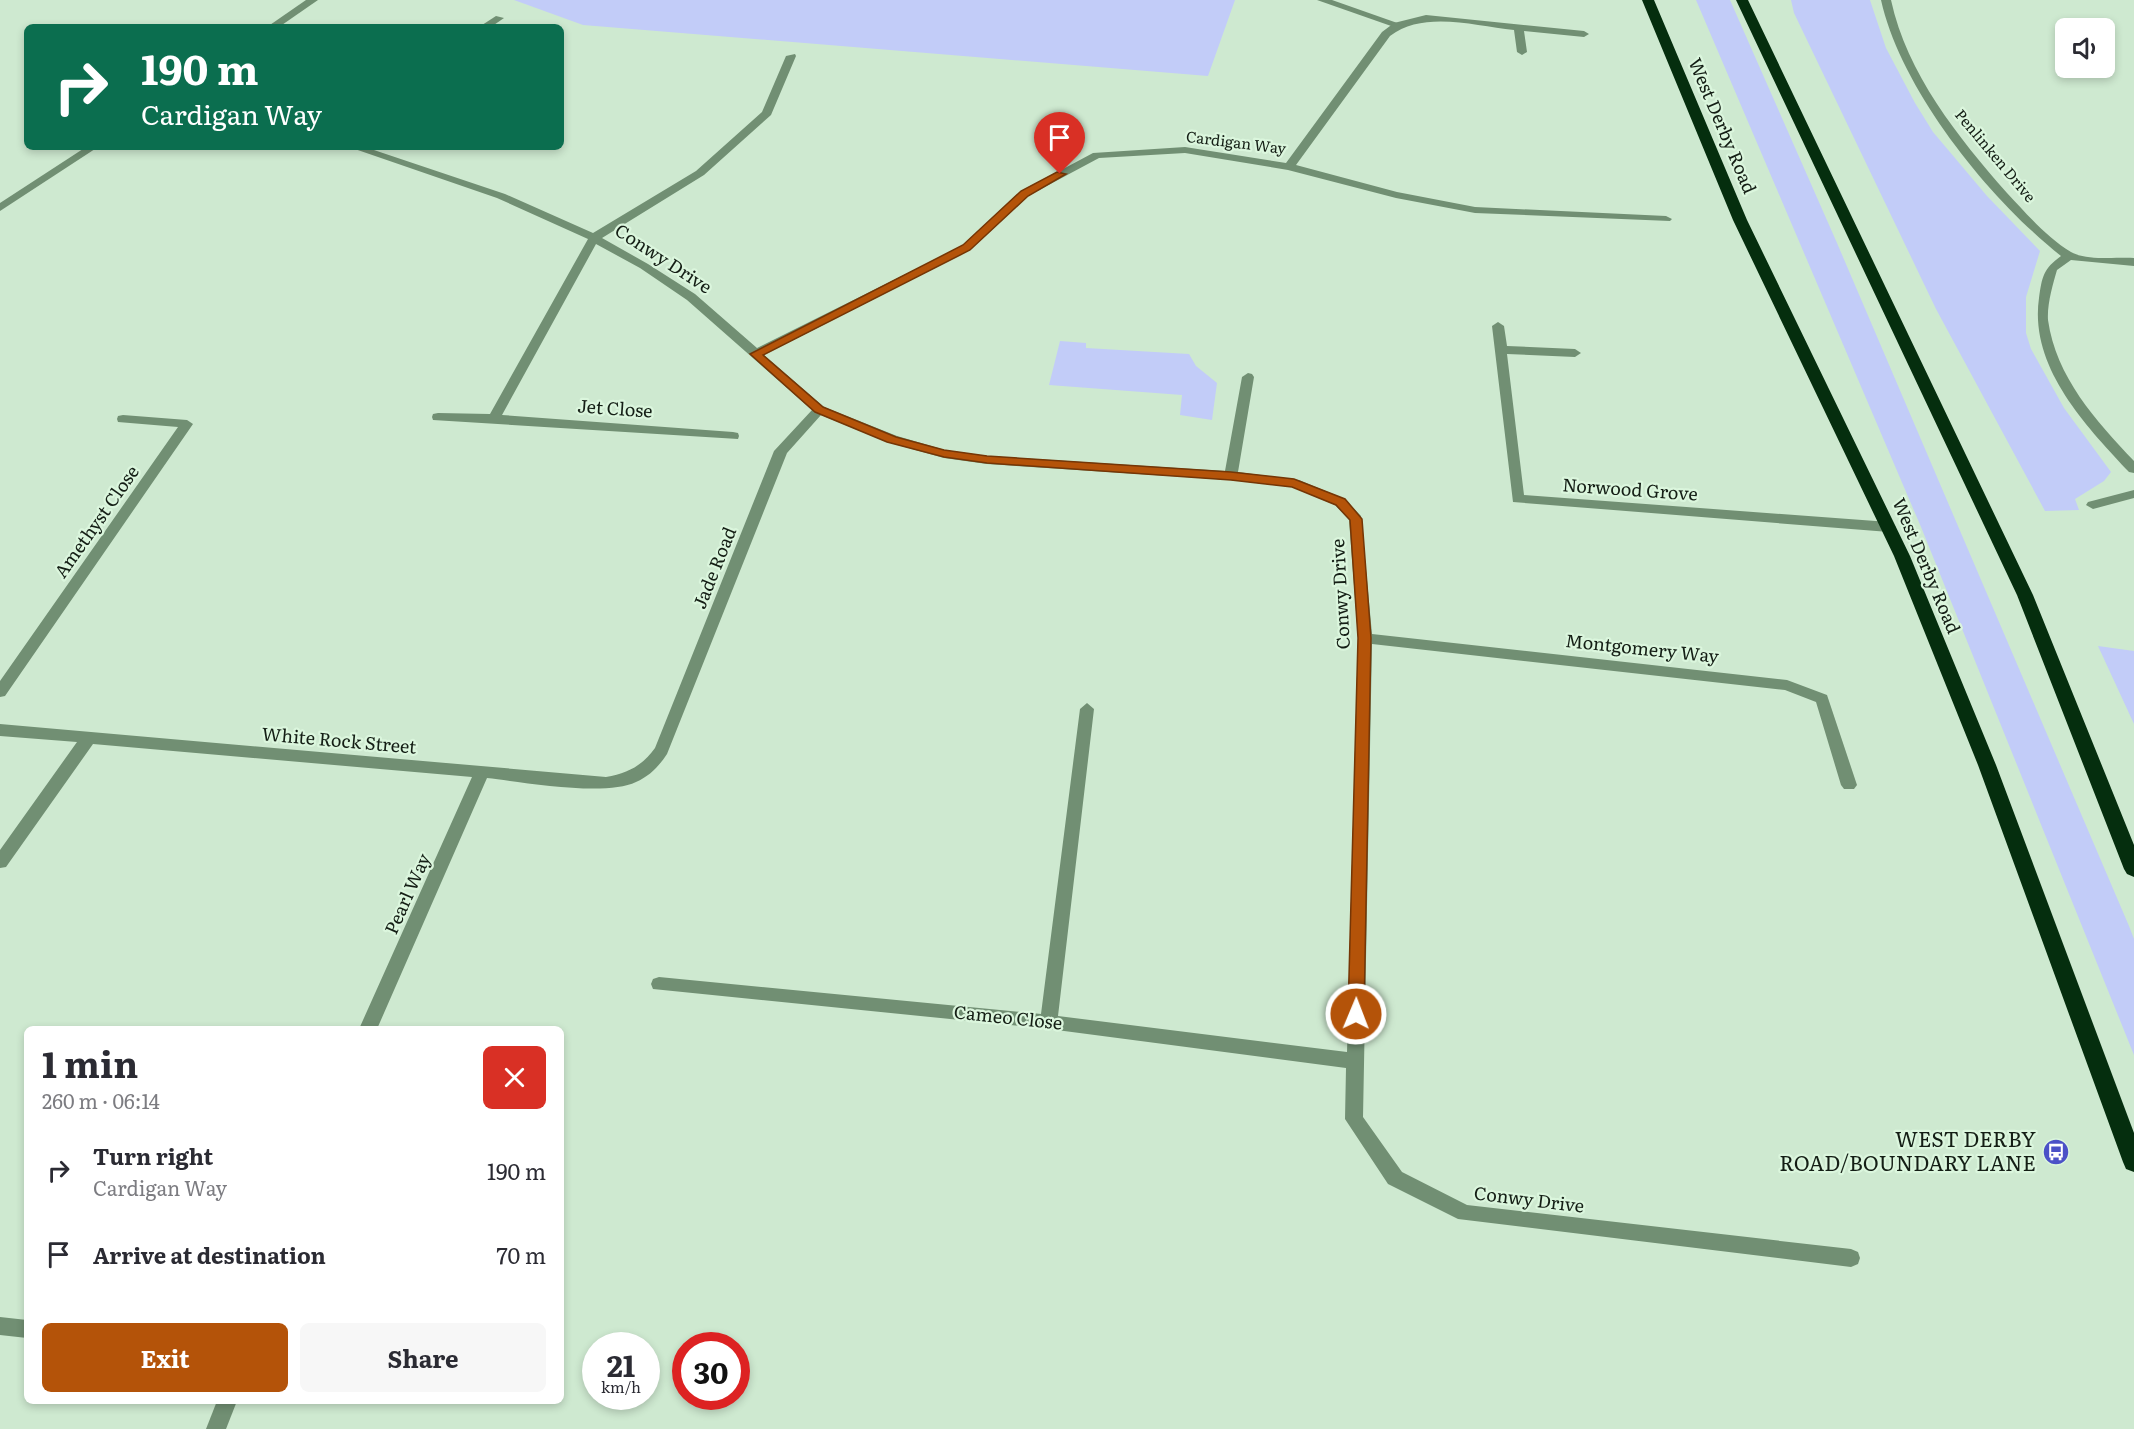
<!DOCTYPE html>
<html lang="en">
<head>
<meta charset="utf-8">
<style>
	body { margin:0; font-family:Literata,serif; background:#f7f7f7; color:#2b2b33; height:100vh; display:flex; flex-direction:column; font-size:22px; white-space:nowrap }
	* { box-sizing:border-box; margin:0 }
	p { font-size:20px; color:#7c7c81 }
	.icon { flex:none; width:33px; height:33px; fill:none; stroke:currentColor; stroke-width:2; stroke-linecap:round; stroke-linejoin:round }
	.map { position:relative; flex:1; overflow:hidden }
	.drawer { position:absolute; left:24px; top:1026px; width:540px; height:378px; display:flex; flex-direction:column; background:#fff; border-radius:9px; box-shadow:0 3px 9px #0003 }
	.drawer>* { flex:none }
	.guide { position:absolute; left:24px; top:24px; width:540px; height:126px; border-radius:9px; box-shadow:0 3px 9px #0003; background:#0b6e4f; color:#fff; overflow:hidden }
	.tools { position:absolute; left:2055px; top:18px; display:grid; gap:12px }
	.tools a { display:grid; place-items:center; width:60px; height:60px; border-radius:9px; background:#fff; box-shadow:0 3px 9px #0003; font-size:30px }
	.speed { position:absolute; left:582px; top:1332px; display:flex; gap:12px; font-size:30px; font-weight:700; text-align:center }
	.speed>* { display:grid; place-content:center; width:78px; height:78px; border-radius:50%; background:#fff; box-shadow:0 3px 9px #0003; line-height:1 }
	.speed small { font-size:15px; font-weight:400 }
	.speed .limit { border:9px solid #d22; background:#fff; color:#111 }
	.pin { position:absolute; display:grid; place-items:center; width:51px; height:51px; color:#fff; margin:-62px -26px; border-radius:50% 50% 50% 0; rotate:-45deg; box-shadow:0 0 6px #0007 }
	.pin .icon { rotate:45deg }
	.me { position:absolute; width:66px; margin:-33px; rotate:1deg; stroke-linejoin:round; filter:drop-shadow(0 0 4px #0008) }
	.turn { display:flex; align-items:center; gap:21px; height:126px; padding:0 18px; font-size:27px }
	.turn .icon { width:78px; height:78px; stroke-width:2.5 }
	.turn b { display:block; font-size:42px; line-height:51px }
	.round { display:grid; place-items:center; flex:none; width:63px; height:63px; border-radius:9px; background:#f7f7f7 }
	.head { display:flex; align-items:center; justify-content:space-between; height:102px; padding:0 18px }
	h1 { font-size:36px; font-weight:700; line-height:45px }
	.button { display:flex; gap:12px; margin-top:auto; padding:12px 18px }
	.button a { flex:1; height:69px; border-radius:9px; background:#b45309; color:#fff; font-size:24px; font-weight:700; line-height:69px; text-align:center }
	.button a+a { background:#f7f7f7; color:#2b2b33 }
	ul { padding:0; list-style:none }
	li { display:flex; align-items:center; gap:18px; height:84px; padding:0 18px }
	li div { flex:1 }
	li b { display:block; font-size:22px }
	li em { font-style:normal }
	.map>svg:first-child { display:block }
	.green { fill:#c2ccf8 }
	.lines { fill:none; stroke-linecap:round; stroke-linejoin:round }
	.lane { fill:#718f73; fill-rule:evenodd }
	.street { fill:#718f73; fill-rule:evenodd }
	.highway { fill:#052e0e; fill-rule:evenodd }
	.route { fill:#b45309; stroke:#753606; stroke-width:1.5 }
	.labels { text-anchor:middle; stroke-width:4.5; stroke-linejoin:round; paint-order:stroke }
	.far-street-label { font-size:15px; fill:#141e15; stroke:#dbf6dd }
	.street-label { font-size:18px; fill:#141e15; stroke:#dbf6dd }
	.near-poi-label { font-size:21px; fill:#141e15; stroke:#dbf6dd; text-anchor:end }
</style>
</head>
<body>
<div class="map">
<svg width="2134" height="1429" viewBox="0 0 2134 1429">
	<rect width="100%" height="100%" fill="#cee9d0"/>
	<g class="green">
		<polygon points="514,0 1235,0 1208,76 583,25"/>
		<polygon points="1696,0 1730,0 1837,243 2129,926 2134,939 2134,1055 1921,527"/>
		<polygon points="1791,0 1870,0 1886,48 1915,103 1933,132 1987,196 2040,251 2026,297 2026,333 2031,349 2064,408 2111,472 2104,481 2075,499 2079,510 2045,511 1936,309 1794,13"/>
		<polygon points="1060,341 1086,343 1086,348 1189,354 1196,366 1217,383 1212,420 1180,415 1182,395 1049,385"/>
		<polygon points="2098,646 2134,651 2134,724"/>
	</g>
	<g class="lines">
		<polygon class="lane" points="1317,0 1332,0 1403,25 1394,27"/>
		<g class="street">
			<polygon points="306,0 318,0 279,27 267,27"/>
			<path d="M1881 0H1891C1907 74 1958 137 2007 193 2026 213 2047 238 2071 252 2087 261 2115 257 2134 258V266L2071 260 2057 270C2053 284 2047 304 2048 320 2056 377 2096 421 2134 461V473L2129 472C2086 426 2029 367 2039 298 2042 277 2043 269 2061 256 1989 199 1901 90 1881 0Z"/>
			<path d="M1426 15 1584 31 1589 34 1584 37 1524 31 1527 52 1522 55 1517 52 1514 30C1475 26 1424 10 1390 36L1296 165 1397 192 1475 207 1666 216 1672 219 1670 221 1475 213 1396 198 1288 170 1185 153 1099 158 1028 196 970 250 764 355 824 407 897 436 945 450 987 456 1225 471 1242 377 1248 373 1252 374 1254 377 1238 472 1299 480 1345 499 1361 516 1372 634 1787 680 1827 695 1857 785 1854 789H1844L1841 785 1816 702 1785 690 1372 644 1363 1117 1402 1172 1467 1205 1851 1249 1858 1252 1860 1258 1858 1264 1851 1267 1458 1219 1388 1184 1345 1119 1346 1068 1049 1029 653 989 651 984 653 979 659 977 1041 1014 1080 709 1087 703 1094 709 1058 1016 1347 1052 1358 638 1349 520 1335 505 1292 487 1231 480 987 464 944 458 887 442 821 415 787 453 667 754C659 766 650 776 636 782 605 797 523 782 487 778L377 1029H359L472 777 93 744 6 867 0 868V850L77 742 0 736V724L606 777C628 773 642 766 655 748L774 451 812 410 687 300 640 268 596 244 502 415 733 432 738 433 739 436 738 439 433 420 432 417 433 414 438 413 490 414 588 239 497 198 349 147H365L505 194 593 233 696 171 762 112 786 56 795 54 796 56 771 115 704 175 602 238 648 264 695 294 757 348 962 246 1020 192 1093 153 1185 147 1286 163 1382 32 1394 23Z"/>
			<polygon points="496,16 504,18 491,27 479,27"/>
			<polygon points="86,147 98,147 0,211 0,203"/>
			<polygon points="1498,322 1504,326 1507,346 1575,349 1581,353 1575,357 1507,354 1524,495 1889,522 1896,527 1889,532 1513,502 1492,326"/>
			<polygon points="123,415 187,420 193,424 5,696 0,697 0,681 178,427 118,422 117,419 118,416"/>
			<polygon points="2134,490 2134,498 2093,509 2086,505 2088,502"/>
			<polygon points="0,1317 27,1320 27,1338 0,1335"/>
			<polygon points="217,1401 237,1401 226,1429 206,1429"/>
		</g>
		<g class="highway">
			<polygon points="1642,0 1654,0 1747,220 1910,556 1996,765 2134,1133 2134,1172 2126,1169 2123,1162 1978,765 1894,556 1733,220"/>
			<polygon points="1736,0 1748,0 2033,595 2134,845 2134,877 2127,874 2124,869 2017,595"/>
		</g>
	</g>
	<polygon class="route" points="1057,172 1066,174 1028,196 970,250 763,355 823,407 896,437 944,450 987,456 1231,472 1294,479 1345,499 1362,519 1371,638 1364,1014 1362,1018 1350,1018 1348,1014 1358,638 1350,520 1336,505 1292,487 1231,480 987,463 944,457 887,442 815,412 750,354 963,245 1021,191"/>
	<defs>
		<symbol id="bus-disc" viewBox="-11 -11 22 22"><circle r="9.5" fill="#4b51c7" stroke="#dbf6dd"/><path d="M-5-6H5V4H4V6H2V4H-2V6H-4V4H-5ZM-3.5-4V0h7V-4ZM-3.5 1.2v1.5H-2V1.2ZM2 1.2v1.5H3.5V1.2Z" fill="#fff"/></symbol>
	</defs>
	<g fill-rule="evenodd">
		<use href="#bus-disc" x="2041" y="1137" width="30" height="30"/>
	</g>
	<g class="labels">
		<g class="far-street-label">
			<text transform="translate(1236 143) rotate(7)" y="5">Cardigan Way</text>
			<text transform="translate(1995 156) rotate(50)" y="5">Penlinken Drive</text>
		</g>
		<g class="street-label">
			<text transform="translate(1722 126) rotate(67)" y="6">West Derby Road</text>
			<text transform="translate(663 259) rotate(33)" y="6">Conwy Drive</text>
			<text transform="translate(615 409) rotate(4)" y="6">Jet Close</text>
			<text transform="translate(1630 490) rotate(4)" y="6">Norwood Grove</text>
			<text transform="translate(97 522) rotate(-55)" y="6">Amethyst Close</text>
			<text transform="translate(1926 566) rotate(67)" y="6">West Derby Road</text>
			<text transform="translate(715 568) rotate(-68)" y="6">Jade Road</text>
			<text transform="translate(1341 594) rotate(-93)" y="6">Conwy Drive</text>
			<text transform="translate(1642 649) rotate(6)" y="6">Montgomery Way</text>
			<text transform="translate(339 741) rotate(5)" y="6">White Rock Street</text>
			<text transform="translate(408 894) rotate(-66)" y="6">Pearl Way</text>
			<text transform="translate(1008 1018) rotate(6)" y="6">Cameo Close</text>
			<text transform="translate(1529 1200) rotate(7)" y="6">Conwy Drive</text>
		</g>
		<g class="near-poi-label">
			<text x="2036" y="1147">WEST DERBY<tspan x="2036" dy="24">ROAD/BOUNDARY LANE</tspan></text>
		</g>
	</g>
</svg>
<div class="tools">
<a><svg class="icon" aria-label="sound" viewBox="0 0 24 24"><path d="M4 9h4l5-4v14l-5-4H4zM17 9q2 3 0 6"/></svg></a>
</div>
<div class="speed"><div>21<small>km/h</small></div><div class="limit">30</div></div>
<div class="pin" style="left:1060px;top:174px;background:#d93025"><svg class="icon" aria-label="arrive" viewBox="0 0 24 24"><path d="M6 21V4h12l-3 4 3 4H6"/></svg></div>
<svg class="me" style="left:1356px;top:1014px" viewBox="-20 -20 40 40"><circle r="17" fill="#b45309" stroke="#fff" stroke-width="3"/><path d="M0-11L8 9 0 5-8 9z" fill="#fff"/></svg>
<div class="guide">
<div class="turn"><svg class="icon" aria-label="right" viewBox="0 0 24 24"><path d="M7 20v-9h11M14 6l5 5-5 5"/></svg><div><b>190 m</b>Cardigan Way</div></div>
</div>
<section class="drawer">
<div class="head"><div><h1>1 min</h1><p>260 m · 06:14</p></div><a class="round" style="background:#d93025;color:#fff"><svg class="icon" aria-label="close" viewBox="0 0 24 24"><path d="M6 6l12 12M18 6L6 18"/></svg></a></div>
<ul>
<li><svg class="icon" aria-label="right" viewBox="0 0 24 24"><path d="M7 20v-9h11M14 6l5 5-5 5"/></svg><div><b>Turn right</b><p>Cardigan Way</p></div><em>190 m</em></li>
<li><svg class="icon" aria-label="arrive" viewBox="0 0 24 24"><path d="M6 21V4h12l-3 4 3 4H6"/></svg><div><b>Arrive at destination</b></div><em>70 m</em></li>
</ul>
<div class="button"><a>Exit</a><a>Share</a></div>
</section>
</div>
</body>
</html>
